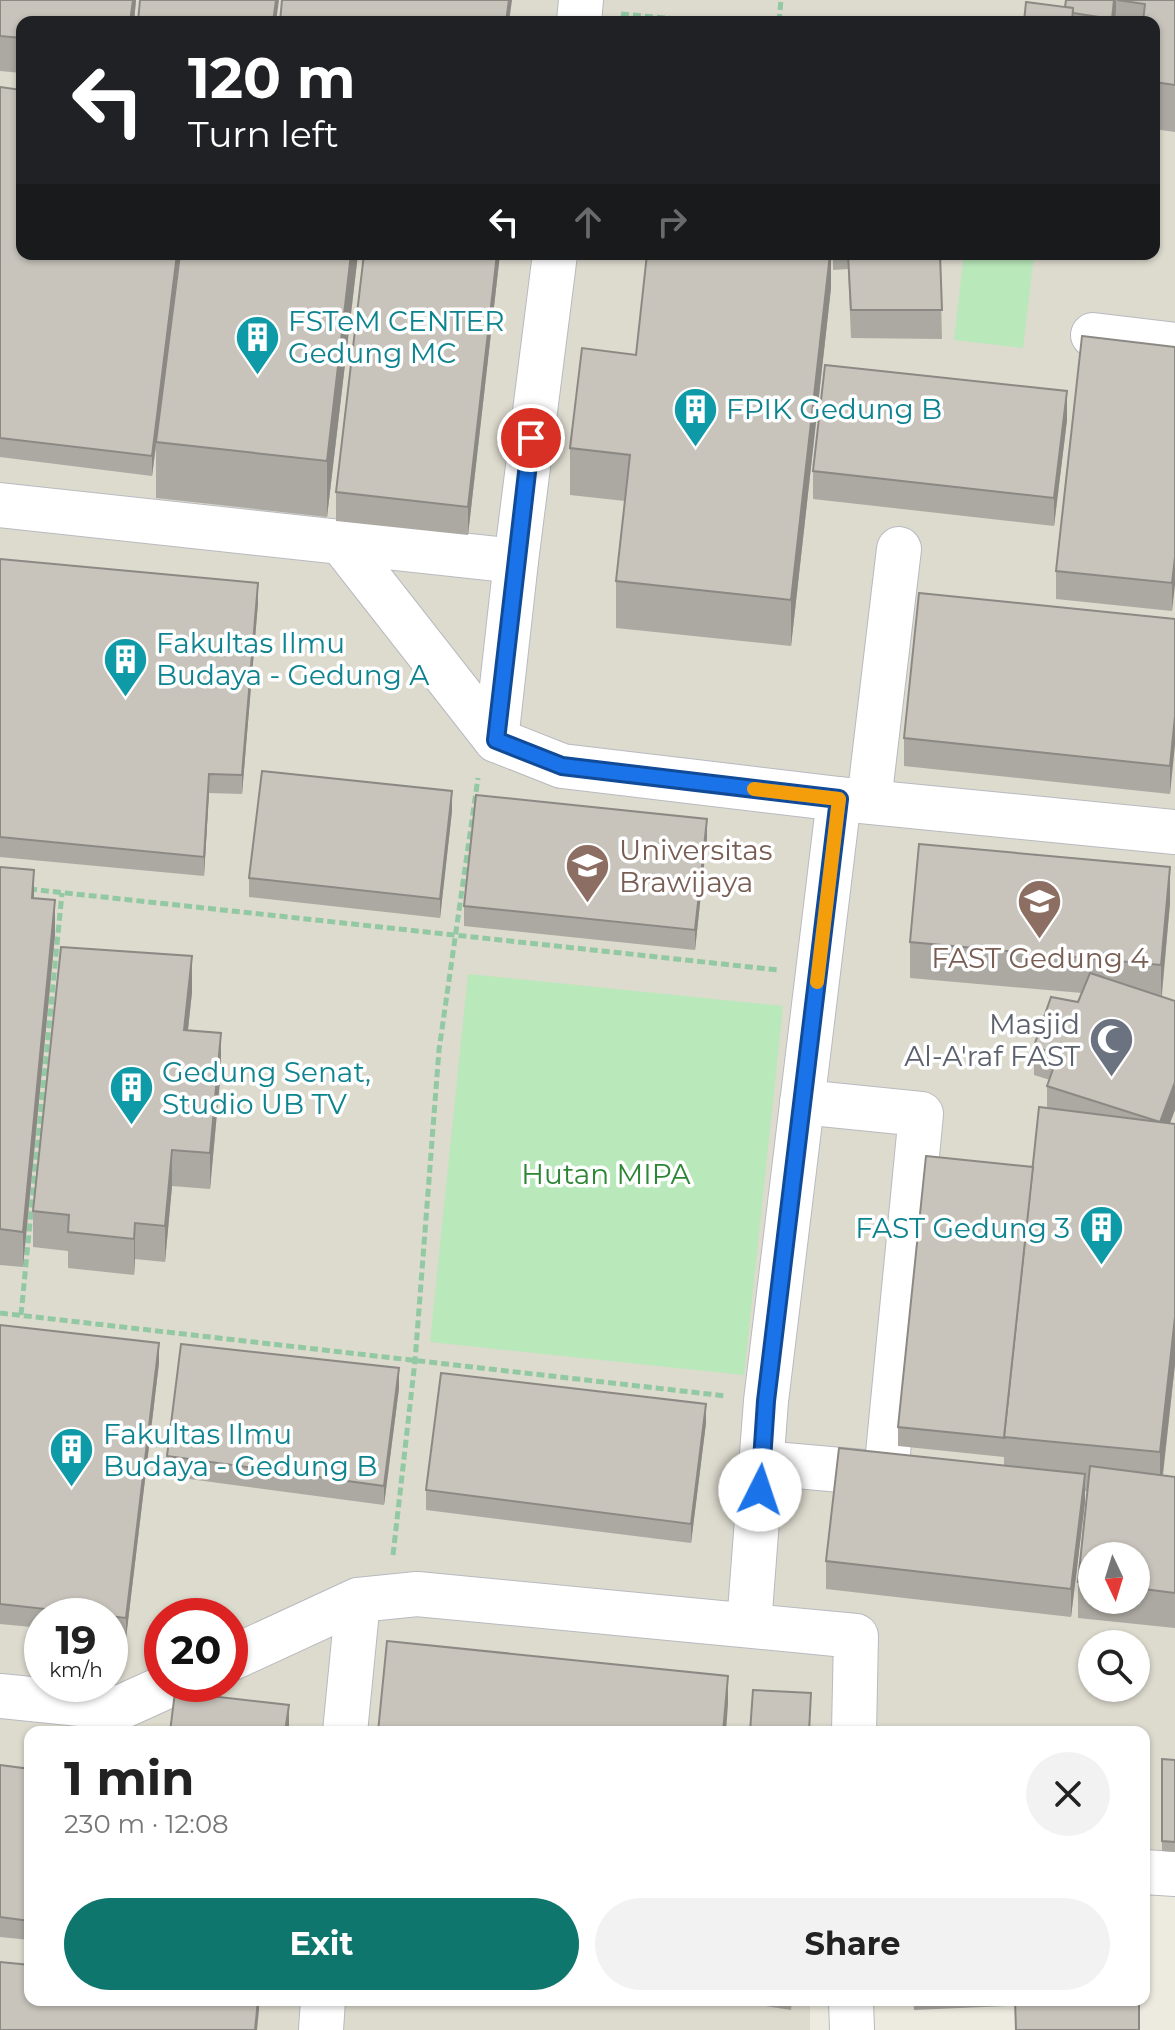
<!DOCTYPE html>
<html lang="en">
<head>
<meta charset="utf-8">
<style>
	body { margin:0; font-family:Montserrat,sans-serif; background:#f2f2f2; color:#222; height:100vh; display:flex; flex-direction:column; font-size:30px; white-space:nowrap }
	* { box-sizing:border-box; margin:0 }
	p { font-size:26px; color:#767676 }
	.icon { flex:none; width:44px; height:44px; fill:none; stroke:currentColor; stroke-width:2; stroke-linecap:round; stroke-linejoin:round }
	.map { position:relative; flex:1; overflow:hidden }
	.side { position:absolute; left:24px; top:1726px; width:1126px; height:280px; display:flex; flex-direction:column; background:#fff; border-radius:16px; box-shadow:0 2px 6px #0004 }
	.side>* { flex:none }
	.hud { position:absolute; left:16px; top:16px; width:1144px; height:244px; border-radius:16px; box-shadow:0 2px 6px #0004; background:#202124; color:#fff; overflow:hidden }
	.needle { width:52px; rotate:176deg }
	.fabs { position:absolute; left:1078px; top:1542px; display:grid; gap:16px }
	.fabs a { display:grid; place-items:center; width:72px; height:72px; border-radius:50%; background:#fff; box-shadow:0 2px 6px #0004; font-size:40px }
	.speed { position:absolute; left:24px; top:1598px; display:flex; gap:16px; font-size:40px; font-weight:700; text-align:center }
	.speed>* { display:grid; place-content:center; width:104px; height:104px; border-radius:50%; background:#fff; box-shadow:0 2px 6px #0004; line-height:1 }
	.speed small { font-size:20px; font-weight:400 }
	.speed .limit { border:12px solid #d22; background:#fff; color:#111 }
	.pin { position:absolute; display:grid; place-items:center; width:68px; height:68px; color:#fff; margin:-34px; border:4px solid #fff; border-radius:50%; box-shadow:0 2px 8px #0007 }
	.me { position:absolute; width:88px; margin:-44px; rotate:4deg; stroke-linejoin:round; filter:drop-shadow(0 0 6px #0008) }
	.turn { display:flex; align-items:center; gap:28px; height:168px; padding:0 40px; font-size:36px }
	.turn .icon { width:104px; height:104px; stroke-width:2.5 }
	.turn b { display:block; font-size:56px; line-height:68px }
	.lanes { display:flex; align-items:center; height:76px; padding:0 40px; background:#0003; justify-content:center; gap:40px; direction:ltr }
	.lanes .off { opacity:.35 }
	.round { display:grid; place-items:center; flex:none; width:84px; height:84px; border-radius:42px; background:#f2f2f2 }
	.overview { display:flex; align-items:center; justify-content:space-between; height:136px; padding:0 40px }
	h1 { font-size:48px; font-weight:700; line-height:60px }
	.primary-button { display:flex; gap:16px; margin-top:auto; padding:16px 40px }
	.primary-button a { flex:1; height:92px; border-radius:48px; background:#0f766e; color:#fff; font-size:32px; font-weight:700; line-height:92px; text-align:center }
	.primary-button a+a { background:#f2f2f2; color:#222 }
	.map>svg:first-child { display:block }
	.education { fill:#dddace; fill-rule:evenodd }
	.park { fill:#b9e8bb }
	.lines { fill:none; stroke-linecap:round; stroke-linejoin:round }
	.minor-casing { stroke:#b8bac0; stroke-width:46 }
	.path { stroke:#92c9a3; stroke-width:5; stroke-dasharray:8 4; stroke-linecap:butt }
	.minor { stroke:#fff; stroke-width:44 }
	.wall { fill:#aca9a2; fill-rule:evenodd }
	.shaded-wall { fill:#8c8984 }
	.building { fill:#c8c4bc; stroke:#8c8984; stroke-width:2 }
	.route-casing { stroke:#114b97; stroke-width:20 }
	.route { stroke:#1a73e8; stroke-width:14 }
	.slow { stroke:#f59e0b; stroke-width:14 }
	.labels { text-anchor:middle; stroke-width:7; stroke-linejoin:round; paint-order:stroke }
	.culture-label { font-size:28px; fill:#0d838f; stroke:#fff; text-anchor:start }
	.education-label { font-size:28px; fill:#785e54; stroke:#fff; text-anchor:start }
	.worship-label { font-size:28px; fill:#5b616d; stroke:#fff; text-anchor:end }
	.park-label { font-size:28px; fill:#2d8634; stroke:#fff }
</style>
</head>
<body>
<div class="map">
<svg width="1175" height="2030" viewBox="0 0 1175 2030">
	<rect width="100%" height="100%" fill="#edebdf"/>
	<path class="education" d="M0 0H1175V1857L1144 1856V1732H30V2000H810V2030H0ZM22 22H1154V254H22ZM1092 1556H1136V1600H1092ZM42 1616H110V1684H42ZM162 1616H230V1684H162ZM1092 1644H1136V1688H1092Z"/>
	<g class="park">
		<polygon points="964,254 1034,254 1023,348 954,340"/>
		<polygon points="468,974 783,1006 744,1375 430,1342"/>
	</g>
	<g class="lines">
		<defs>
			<g id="minor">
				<polyline points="579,22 581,0"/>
				<polyline points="1093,335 1175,345"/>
				<polyline points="0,505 516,561"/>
				<polyline points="341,542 496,740 562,766 839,799 1175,832"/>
				<polyline points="496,740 516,561 555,254"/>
				<polyline points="869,801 899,549"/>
				<polyline points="762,1463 886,1474 921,1114 802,1102"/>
				<polyline points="749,1625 766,1401 839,799"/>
				<polyline points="230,1659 358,1600 417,1594 856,1636 854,1732"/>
				<polyline points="0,1696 119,1708 172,1684"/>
				<polyline points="345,1732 358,1600"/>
				<polyline points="1144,1872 1175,1874"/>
				<polyline points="851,2000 852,2030"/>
				<polyline points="321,2030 323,2000"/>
			</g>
		</defs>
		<use href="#minor" class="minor-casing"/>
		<g class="path">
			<polyline points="621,14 709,22"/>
			<polyline points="779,22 781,0"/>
			<polyline points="29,889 778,970"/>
			<polyline points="0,1313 726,1396"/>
			<polyline points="21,1315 62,893"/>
			<polyline points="393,1555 415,1361 439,1050 478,778"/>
		</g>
		<use href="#minor" class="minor"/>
	</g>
	<g class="wall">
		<polygon points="0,0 136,0 134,22 22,22 22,73 0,71"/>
		<polygon points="1066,0 1175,0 1175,132 1154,129 1154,22 1116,22 1116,11 1115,22 1024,22 1065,7"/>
		<polygon points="0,87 180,254 358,254 327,517 156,498 156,447 152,476 0,457"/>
		<polygon points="500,254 468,535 336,521 336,492"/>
		<polygon points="831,254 831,288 791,646 616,628 616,581 625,501 570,495 570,448 636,355"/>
		<polygon points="833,254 940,254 942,339 851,338 848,269 833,270"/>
		<polygon points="1175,347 1172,611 1056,599 1056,571"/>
		<polygon points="1067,420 1054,526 813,499 813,471"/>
		<polygon points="0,559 258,603 242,794 209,793 204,876 0,857"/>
		<polygon points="1175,619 1170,794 904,766 904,738"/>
		<polygon points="452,811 440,918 249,897 249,878"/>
		<polygon points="707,838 695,950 464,926 464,906"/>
		<polygon points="0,867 34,898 55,935 23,1267 0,1265"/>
		<path d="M1170 903 1162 996 1170 1123 1175 1124V1364L1163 1476 1175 1477V1628L1078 1618V1582L1088 1492 1085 1491V1502L1071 1617 826 1589V1561L1004 1465V1457L898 1446V1427L1033 1167 1047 1108V1086L1050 1080 1034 1075V1046L1078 1002 1082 993 910 978V942ZM1092 1556H1136V1600H1092Z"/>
		<polygon points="192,992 188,1030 221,1069 210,1189 172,1186 165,1262 135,1259 134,1275 68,1268 68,1251 33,1247 33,1211"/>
		<polygon points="0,1325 159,1363 126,1638 110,1636 110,1616 42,1616 42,1628 0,1624"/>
		<polygon points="399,1388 384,1505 167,1476 167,1456"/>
		<polygon points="706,1423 691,1543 426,1510 426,1490"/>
		<polygon points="1162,1759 1175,1760 1175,1852 1162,1851"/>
		<polygon points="0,1765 30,1769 30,1940 0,1937"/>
		<polygon points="726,2000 792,2000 791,2010"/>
		<polygon points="913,2000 1139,2000 914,2010"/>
	</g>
	<g class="shaded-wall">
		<polygon points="133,0 136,0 134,22 130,22"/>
		<polygon points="276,0 279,0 276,22 273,22"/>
		<polygon points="509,0 512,0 509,22 506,22"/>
		<polygon points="1114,0 1116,0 1116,11 1115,22 1112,22"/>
		<polygon points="177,254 179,254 152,476 152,456"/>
		<polygon points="351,254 358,254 327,517 327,461"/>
		<polygon points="497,254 500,254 468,535 468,507"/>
		<polygon points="830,254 831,254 831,288 791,646 791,600"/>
		<polygon points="1067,391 1067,420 1054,526 1054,498"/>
		<polygon points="1175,557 1175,585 1172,611 1172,583"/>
		<polygon points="258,583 258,603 242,794 242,775"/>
		<polygon points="1175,716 1175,745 1170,794 1170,766"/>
		<polygon points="209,774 209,793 204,876 204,857"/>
		<polygon points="452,791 452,811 440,918 440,899"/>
		<polygon points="707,819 707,838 695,950 695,930"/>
		<polygon points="1170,867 1170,903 1161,1000 1161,965"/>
		<polygon points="34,870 34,906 32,898"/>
		<polygon points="55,900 55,935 23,1267 23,1232"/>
		<polygon points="192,956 192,992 184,1066 184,1030"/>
		<polygon points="221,1033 221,1069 210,1189 210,1153"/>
		<polygon points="1175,1082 1175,1110 1160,1150 1160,1122"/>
		<polygon points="172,1150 172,1186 165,1262 165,1226"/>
		<polygon points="135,1223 135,1259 134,1275 134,1239"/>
		<polygon points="1175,1317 1175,1364 1160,1498 1160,1452"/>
		<polygon points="159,1343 159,1363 126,1638 126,1618"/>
		<polygon points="399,1368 399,1388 384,1505 384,1486"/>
		<polygon points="706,1404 706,1423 691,1543 691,1524"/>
		<polygon points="1085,1474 1085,1502 1071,1617 1071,1589"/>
		<polygon points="728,1676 728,1704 726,1732 723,1732"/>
		<polygon points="289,1705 289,1732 285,1732"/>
		<polygon points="258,2000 259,2000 259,2010 257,2030 255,2030"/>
	</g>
	<g class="building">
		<polygon points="0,0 133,0 130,22 22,22 22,38 0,36"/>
		<polygon points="140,0 276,0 273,22 138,22"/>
		<polygon points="282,0 509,0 506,22 280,22"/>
		<polygon points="1066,0 1114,0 1112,19 1073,13 1073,8 1065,7"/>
		<polygon points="1117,0 1175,0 1175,85 1154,82 1154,22 1143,22 1145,4"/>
		<polygon points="1026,2 1073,8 1072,22 1024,22"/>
		<polygon points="0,87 22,90 22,254 177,254 152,456 0,438"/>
		<polygon points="180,254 351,254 327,461 156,442"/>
		<polygon points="364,254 497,254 468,507 336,492"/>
		<polygon points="647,254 830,254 791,600 616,581 630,455 570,448 582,348 636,355"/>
		<polygon points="848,254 940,254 942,310 851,310"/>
		<polygon points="1082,336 1175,347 1175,557 1172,583 1056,571"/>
		<polygon points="825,365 1067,391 1054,498 813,471"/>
		<polygon points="0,559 258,583 242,775 209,774 204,857 0,837"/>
		<polygon points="919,593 1175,619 1175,716 1170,766 904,738"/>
		<polygon points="262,771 452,791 440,899 249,878"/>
		<polygon points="476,795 707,819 695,930 464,906"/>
		<polygon points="919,844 1170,867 1161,965 910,942"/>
		<polygon points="0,867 34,870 32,898 55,900 23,1232 0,1229"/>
		<polygon points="61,947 192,956 184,1030 221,1033 210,1153 172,1150 165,1226 135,1223 134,1239 68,1232 69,1215 33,1211"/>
		<polygon points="1090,973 1175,1001 1175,1082 1160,1122 1047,1086 1058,1055 1034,1046 1051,997 1078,1002"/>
		<polygon points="1039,1107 1175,1124 1175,1317 1160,1452 1004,1437"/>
		<polygon points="926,1156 1033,1167 1004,1437 1006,1438 898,1427"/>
		<polygon points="0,1325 159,1343 126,1618 0,1604"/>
		<polygon points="181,1344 399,1368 384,1486 167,1456"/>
		<polygon points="441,1373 706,1404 691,1524 426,1490"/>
		<polygon points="839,1448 1085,1474 1071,1589 826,1561"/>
		<polygon points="1090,1466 1175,1477 1175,1593 1136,1588 1136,1556 1092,1556 1092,1583 1078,1582"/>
		<polygon points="387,1641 728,1676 723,1732 378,1732"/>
		<polygon points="753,1690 811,1693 809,1732 750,1732"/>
		<polygon points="175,1692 289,1705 285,1732 170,1732"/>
		<polygon points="1162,1759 1175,1760 1175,1842 1162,1841"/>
		<polygon points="0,1765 30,1769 30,1921 0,1917"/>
		<polygon points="0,1962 30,1965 30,2000 258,2000 255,2030 0,2030"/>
		<polygon points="1015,2000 1139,2000 1139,2030 1016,2030"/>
	</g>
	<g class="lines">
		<defs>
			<polyline id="route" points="531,438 496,740 562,766 839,799 766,1401 760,1490"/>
		</defs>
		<use href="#route" class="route-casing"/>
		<use href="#route" class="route"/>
		<polyline class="slow" points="754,789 839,799 817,982"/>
	</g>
	<defs>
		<symbol id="building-pin" viewBox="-11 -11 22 30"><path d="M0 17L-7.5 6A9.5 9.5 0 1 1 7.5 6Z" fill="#0f9aa8" stroke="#fff"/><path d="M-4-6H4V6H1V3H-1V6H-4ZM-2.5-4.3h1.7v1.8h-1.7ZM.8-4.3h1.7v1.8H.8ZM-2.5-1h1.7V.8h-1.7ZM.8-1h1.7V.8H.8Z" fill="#fff"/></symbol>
		<symbol id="university-pin" viewBox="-11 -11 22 30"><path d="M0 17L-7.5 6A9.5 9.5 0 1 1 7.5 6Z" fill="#8d6e63" stroke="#fff"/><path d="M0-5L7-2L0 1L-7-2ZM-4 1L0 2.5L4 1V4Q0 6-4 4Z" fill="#fff"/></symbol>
		<symbol id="mosque-pin" viewBox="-11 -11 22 30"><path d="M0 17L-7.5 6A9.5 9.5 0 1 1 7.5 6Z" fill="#6b7280" stroke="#fff"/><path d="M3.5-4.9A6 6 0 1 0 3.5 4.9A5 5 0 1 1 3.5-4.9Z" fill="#fff"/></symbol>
	</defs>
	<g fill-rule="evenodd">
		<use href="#building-pin" x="232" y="312" width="51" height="69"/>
		<use href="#building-pin" x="670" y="384" width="51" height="69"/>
		<use href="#building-pin" x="100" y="634" width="51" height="69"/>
		<use href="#university-pin" x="562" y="840" width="51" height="69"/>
		<use href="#university-pin" x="1014" y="876" width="51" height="69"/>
		<use href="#mosque-pin" x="1086" y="1014" width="51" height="69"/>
		<use href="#building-pin" x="106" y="1062" width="51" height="69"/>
		<use href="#building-pin" x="1076" y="1202" width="51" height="69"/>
		<use href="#building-pin" x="46" y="1424" width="51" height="69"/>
	</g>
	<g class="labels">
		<g class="culture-label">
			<text x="288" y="331">FSTeM CENTER<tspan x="288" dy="32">Gedung MC</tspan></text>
			<text x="726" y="419">FPIK Gedung B</text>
			<text x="156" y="653">Fakultas Ilmu<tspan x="156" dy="32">Budaya - Gedung A</tspan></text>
			<text x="162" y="1082">Gedung Senat,<tspan x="162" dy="32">Studio UB TV</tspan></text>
			<text x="1070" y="1238" text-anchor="end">FAST Gedung 3</text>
			<text x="103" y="1444">Fakultas Ilmu<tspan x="103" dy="32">Budaya - Gedung B</tspan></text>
		</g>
		<g class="education-label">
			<text x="619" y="860">Universitas<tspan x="619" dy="32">Brawijaya</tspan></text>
			<text x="1040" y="968" text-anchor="middle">FAST Gedung 4</text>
		</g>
		<g class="worship-label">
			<text x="1080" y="1034">Masjid<tspan x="1080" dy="32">Al-A'raf FAST</tspan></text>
		</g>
		<g class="park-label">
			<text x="606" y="1184">Hutan MIPA</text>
		</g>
	</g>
</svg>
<div class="fabs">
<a><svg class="needle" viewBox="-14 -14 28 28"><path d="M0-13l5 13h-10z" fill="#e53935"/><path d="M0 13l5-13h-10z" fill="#767676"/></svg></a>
<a><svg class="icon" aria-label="search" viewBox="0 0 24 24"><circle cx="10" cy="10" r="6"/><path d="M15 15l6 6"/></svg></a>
</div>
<div class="speed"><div>19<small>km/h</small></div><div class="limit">20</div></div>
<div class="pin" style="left:531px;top:438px;background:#d93025"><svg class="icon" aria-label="arrive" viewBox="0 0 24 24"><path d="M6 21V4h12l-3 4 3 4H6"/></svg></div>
<svg class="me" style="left:760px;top:1490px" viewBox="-20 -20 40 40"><circle r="19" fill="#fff"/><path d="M0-13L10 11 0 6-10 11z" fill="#1a73e8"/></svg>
<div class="hud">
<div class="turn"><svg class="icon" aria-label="left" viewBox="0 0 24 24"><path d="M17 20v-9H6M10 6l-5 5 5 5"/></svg><div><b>120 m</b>Turn left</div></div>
<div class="lanes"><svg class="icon" aria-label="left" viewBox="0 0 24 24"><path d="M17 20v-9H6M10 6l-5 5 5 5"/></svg><svg class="icon off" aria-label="ahead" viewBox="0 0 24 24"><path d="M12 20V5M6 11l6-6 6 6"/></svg><svg class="icon off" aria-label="right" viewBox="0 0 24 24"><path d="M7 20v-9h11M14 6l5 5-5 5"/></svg></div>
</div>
<section class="side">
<div class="overview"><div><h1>1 min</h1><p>230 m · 12:08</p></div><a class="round"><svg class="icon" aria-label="close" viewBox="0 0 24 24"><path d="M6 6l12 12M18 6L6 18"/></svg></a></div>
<div class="primary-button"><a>Exit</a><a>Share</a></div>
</section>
</div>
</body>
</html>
